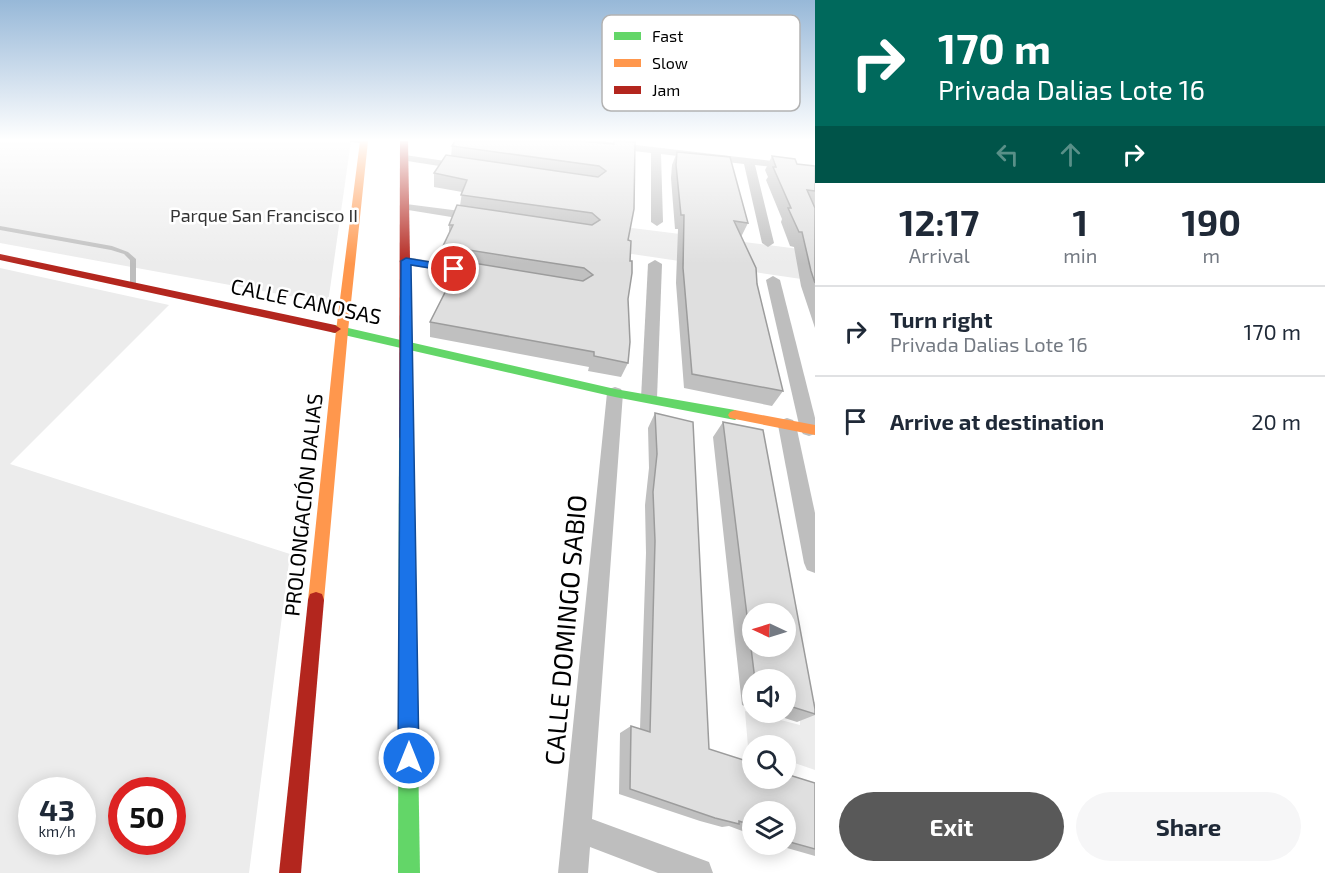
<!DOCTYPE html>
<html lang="en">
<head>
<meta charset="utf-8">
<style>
	body { margin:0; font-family:"Exo 2",sans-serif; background:#f6f6f7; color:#1f2937; height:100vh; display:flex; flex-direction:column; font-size:22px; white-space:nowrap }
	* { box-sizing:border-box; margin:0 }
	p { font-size:20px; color:#747a83 }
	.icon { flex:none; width:33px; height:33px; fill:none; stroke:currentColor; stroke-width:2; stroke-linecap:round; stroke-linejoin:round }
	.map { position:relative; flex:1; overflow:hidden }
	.details { display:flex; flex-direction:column; background:#fff; width:510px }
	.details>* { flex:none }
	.banner { background:#00695c; color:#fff; overflow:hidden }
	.needle { width:39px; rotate:274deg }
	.tools { position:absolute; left:742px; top:603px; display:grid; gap:12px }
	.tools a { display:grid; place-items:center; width:54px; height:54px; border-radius:50%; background:#fff; box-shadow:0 3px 15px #0003; font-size:30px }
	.speed { position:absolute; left:18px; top:777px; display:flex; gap:12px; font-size:30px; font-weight:700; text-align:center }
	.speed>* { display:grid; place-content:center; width:78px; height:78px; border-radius:50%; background:#fff; box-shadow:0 3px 15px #0003; line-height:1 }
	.speed small { font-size:15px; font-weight:400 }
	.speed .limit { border:9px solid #d22; background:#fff; color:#111 }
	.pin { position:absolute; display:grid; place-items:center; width:51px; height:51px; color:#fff; margin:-26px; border:3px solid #fff; border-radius:50%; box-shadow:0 2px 6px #0007 }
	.me { position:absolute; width:66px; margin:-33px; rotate:0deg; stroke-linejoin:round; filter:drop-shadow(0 0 4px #0008) }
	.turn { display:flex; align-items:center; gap:21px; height:126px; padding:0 24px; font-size:27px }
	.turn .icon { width:78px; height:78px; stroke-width:2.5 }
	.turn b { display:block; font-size:42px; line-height:51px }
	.lanes { display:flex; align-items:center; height:57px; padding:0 24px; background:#0003; justify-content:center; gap:30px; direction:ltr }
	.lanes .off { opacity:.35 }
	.eta { display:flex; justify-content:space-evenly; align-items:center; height:102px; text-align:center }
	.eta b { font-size:36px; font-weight:700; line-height:42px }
	.primary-button { display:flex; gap:12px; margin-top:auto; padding:12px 24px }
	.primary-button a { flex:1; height:69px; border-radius:36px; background:#595959; color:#fff; font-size:24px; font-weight:700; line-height:69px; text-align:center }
	.primary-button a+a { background:#f6f6f7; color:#1f2937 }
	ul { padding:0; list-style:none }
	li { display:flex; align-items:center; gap:18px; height:90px; padding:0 24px; border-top:2px solid #e0e1e3 }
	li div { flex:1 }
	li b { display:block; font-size:22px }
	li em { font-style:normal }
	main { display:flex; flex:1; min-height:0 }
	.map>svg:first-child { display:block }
	.green { fill:#ececec; fill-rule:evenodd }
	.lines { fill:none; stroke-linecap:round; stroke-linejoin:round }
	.lane { fill:#bebebe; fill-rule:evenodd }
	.street { fill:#bebebe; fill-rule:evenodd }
	.fast { fill:#63d668; fill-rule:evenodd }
	.slow { fill:#ff974d; fill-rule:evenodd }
	.jam { fill:#b3261e; fill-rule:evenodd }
	.wall { fill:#c0c0c0 }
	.building { fill:#dfdfdf; stroke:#9c9c9c; stroke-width:1.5; fill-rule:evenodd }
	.route { fill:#1a73e8; stroke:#114b97; stroke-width:1.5 }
	.labels { text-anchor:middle; stroke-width:5; stroke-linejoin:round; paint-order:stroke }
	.far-park-label { font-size:18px; fill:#333; stroke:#fff }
	.street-label { font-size:21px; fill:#000; stroke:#fff }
	.near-street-label { font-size:26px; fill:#000; stroke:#fff }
	.key { fill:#fff; stroke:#b2b2b2; stroke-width:1.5 }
	.key-label { font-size:16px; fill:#000 }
</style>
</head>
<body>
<main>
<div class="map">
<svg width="815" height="873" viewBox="0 0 815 873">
	<rect width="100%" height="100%" fill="#fff"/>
	<g class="green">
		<polygon points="0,141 351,141 328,303 0,243"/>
		<polygon points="600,224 815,251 815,281 598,249"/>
		<path d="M0 268 169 305 10 464 290 554 249 873H0ZM82 790V842H32V790ZM172 790V842H122V790Z"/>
		<polygon points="799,698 815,702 815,770 786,760 786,746 753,746 753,749 748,747 745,711 800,725"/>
	</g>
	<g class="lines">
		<g class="lane">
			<polygon points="348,141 362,141 365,143 363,144"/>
			<polygon points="0,226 112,246 128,252 136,259 136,286 133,288 130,286 130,260 124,254 111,250 0,230"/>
		</g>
		<g class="street">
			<polygon points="568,141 602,141 815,166 815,172 755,165 774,243 768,247 762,243 744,164 661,154 663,222 657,226 651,222 651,153 573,144"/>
			<polygon points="405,155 465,164 470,167 465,170 401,160 401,156"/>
			<polygon points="406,204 476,213 482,217 476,221 402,209 402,205"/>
			<polygon points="406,257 480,269 487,273 480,277 401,264 399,261"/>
			<polygon points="655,260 662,264 657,398 655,402 643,402 641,398 648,264"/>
			<polygon points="773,276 780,280 815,418 815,434 809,436 803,434 800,429 766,280"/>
			<polygon points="615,387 621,389 623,393 592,819 709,862 713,873 658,873 590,847 588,873 558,873 607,393 609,389"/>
			<polygon points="787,418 793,420 796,425 815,513 815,573 807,570 804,563 778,425 781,420"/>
		</g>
		<g class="fast">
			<polygon points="335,325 615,389 735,410 742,415 735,420 615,397 331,332 329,329"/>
			<polygon points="406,432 411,433 413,437 420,873 398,873 399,437 401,433"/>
		</g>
		<g class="slow">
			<polygon points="360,141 368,141 348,331 324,600 322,606 316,608 310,606 308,600 336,331"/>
			<polygon points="735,410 815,425 815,435 730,418 728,415 730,412"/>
		</g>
		<g class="jam">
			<polygon points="400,141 408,141 413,437 411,441 401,441 399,437"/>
			<polygon points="0,254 335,325 341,329 335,333 0,260"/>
			<polygon points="316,592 322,594 324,600 301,873 279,873 308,600 310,594"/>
		</g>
	</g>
	<g class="wall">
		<polygon points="614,141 628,240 630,261 628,299 628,363 621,377 588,371 589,367 430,337 430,322 460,263 442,260 443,246 449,234 449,225 460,206 462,192 434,187 434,173 451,156 452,146 613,144"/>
		<polygon points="677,152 748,223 741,237 757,284 783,391 772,406 684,388 676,283 678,229 675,229 671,178 672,165"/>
		<polygon points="772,156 797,164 815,166 815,206 814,206 815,208 815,328 801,286 794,247 790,246 781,222 782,219 766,180 768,177 765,170"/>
		<polygon points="655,413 709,749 815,783 815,856 773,844 786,844 786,812 753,812 753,835 729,826 722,827 700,821 619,794 620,733 631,726 640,729 646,553 645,505 649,468 648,428"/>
		<polygon points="723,422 815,709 815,715 797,722 766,712 786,712 786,680 753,680 753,709 742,705 713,437"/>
	</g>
	<g class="building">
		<polygon points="455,141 579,141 614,144 614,141 635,142 634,209 628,240 631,241 630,261 632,261 632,273 628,299 630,342 628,363 594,356 594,352 430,322 461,261 583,281 593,275 584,268 443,246 453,225 449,225 457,205 592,225 600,220 592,213 461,195 467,180 434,173 446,155 598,177 606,171 599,166 452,146"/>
		<polygon points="677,152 730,157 748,223 734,221 756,268 757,284 783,391 692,374 683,268 684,215 681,215 676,165"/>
		<polygon points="772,156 795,159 797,164 815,166 815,191 807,190 815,208 815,283 811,271 802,232 799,232 788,208 791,208 773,167 776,167"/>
		<polygon points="655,413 693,422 709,749 753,763 753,778 786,778 786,774 815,783 815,849 786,841 786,812 753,812 753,826 739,821 739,824 715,818 630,789 631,726 650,732 655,541 653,492 657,454"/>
		<path d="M723 422 763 430 815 709V714L786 705V680H755ZM753 614H786V646H753Z"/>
	</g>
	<linearGradient id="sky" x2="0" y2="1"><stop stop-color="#97b8d8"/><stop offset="0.53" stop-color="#fff"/><stop offset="1" stop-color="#fff" stop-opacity="0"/></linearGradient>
	<rect width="815" height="264" fill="url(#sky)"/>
	<polygon class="route" points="406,258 454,266 459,269 454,272 411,265 419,758 416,765 409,768 401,765 398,758 401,261"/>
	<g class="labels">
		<g class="far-park-label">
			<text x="264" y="222">Parque San Francisco II</text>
		</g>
		<g class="street-label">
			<text transform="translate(306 302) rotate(12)" y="7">CALLE CANOSAS</text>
			<text transform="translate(304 505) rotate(-84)" y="7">PROLONGACIÓN DALIAS</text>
		</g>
		<g class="near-street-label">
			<text transform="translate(566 630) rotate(-85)" y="9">CALLE DOMINGO SABIO</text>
		</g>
	</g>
	<rect x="602" y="15" width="198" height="96" rx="9" class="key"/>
	<rect x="614" y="32" width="27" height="8" fill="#63d668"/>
	<rect x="614" y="59" width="27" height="8" fill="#ff974d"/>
	<rect x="614" y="86" width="27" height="8" fill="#b3261e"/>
	<g class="key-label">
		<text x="652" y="42">Fast</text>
		<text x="652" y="69">Slow</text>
		<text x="652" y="96">Jam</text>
	</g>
</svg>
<div class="tools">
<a><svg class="needle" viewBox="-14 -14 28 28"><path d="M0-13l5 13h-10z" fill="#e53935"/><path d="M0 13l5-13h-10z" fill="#747a83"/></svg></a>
<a><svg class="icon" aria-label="sound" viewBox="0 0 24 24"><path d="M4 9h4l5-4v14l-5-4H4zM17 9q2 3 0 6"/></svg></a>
<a><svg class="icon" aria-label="search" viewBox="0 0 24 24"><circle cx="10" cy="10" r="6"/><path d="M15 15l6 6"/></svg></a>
<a><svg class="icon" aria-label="layers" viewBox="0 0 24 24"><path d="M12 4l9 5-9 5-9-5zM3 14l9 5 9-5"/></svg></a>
</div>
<div class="speed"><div>43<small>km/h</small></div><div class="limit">50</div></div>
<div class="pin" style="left:454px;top:269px;background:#d93025"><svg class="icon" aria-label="arrive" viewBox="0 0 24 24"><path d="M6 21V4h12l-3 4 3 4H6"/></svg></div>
<svg class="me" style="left:409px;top:758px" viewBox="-20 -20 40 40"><circle r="17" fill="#1a73e8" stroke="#fff" stroke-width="3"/><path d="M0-11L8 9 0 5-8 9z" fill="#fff"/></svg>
</div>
<section class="details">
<div class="banner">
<div class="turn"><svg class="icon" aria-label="right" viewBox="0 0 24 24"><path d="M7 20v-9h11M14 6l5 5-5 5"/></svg><div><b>170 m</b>Privada Dalias Lote 16</div></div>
<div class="lanes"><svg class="icon off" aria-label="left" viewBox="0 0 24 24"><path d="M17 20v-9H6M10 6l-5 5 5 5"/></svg><svg class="icon off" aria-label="ahead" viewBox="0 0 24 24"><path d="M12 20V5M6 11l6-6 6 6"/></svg><svg class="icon" aria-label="right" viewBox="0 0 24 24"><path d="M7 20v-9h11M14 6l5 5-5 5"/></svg></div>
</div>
<div class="eta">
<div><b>12:17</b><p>Arrival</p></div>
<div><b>1</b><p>min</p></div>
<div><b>190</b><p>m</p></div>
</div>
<ul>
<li><svg class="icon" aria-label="right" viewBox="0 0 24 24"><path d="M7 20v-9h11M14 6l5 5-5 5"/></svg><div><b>Turn right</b><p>Privada Dalias Lote 16</p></div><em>170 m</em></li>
<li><svg class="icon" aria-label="arrive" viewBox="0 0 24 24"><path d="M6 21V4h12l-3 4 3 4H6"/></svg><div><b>Arrive at destination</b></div><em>20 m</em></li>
</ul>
<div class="primary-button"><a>Exit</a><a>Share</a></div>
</section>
</main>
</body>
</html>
